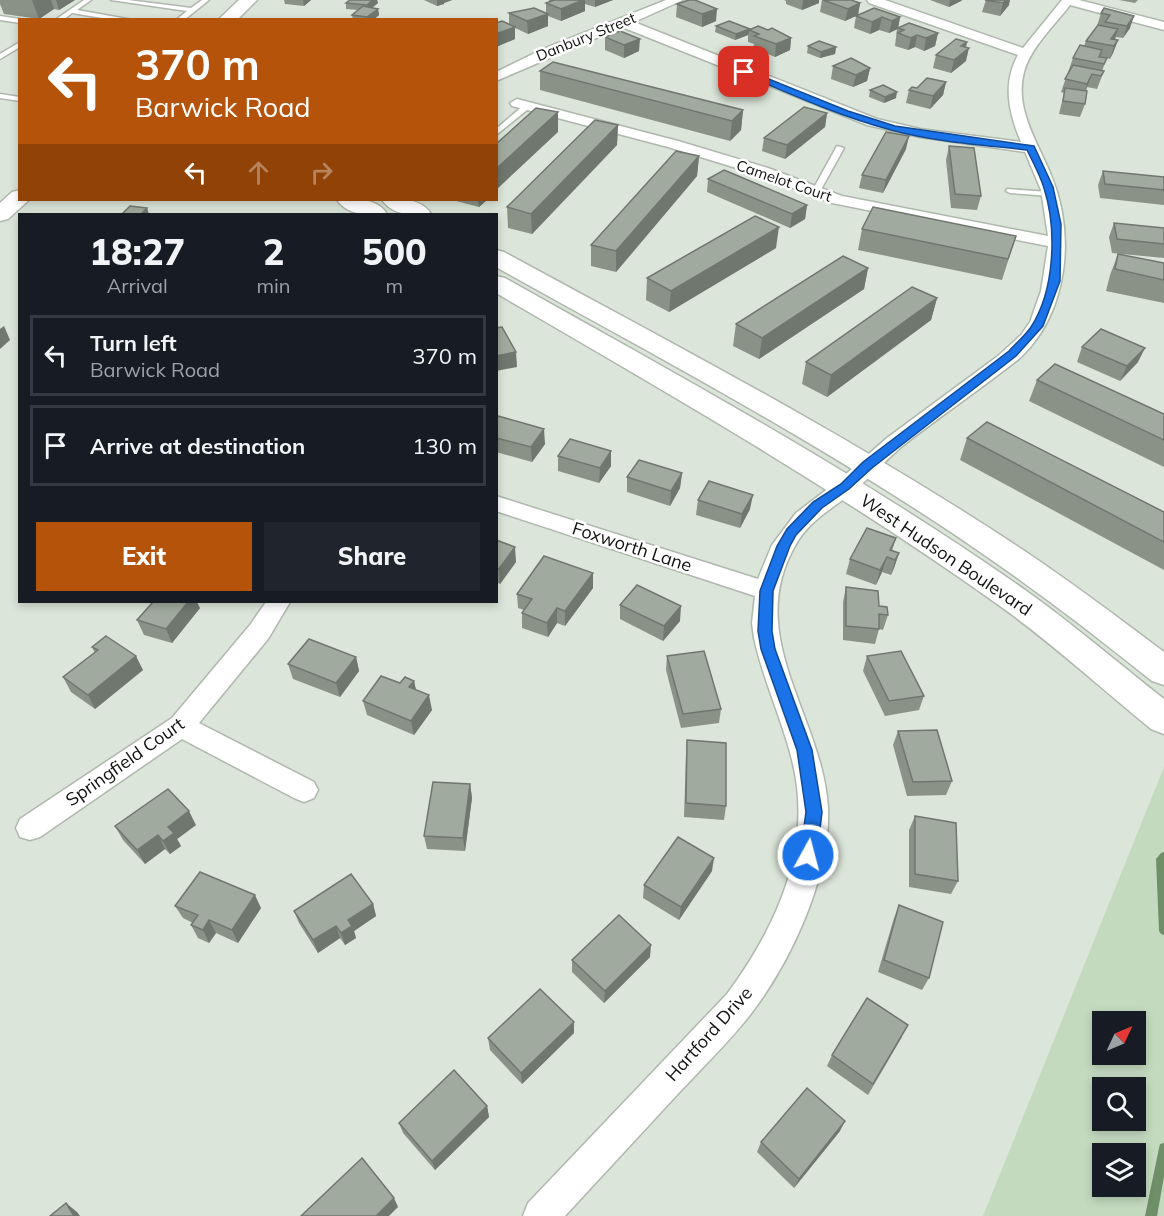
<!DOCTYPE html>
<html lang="en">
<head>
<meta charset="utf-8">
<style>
	body { margin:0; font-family:Mulish,sans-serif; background:#20242c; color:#f1f3f6; height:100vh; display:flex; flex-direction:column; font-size:22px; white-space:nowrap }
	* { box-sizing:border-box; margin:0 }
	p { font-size:20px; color:#9ea1a6 }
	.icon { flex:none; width:33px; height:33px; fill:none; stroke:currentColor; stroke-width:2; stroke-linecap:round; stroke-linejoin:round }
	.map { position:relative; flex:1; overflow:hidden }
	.drawer { position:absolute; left:18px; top:213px; width:480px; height:390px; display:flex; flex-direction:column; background:#171b24; border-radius:0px; box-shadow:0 3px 9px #0003 }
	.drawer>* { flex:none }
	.top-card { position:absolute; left:18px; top:18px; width:480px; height:183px; border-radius:0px; box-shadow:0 3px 9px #0003; background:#b45309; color:#fff; overflow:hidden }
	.needle { width:39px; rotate:46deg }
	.fabs { position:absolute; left:1092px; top:1011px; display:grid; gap:12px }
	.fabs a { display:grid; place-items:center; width:54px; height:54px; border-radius:0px; background:#171b24; box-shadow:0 3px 9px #0003; font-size:30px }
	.pin { position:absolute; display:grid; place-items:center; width:51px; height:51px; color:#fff; margin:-26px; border-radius:12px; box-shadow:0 3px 9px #0006 }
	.me { position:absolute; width:66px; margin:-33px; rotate:7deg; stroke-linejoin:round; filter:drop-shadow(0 0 4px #0008) }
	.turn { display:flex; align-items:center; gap:21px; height:126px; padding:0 18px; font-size:27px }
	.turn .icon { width:78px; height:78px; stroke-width:2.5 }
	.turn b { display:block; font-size:42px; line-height:51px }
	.lanes { display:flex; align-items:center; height:57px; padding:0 18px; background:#0003; justify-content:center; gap:30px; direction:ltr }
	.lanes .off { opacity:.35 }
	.eta { display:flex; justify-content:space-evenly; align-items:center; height:102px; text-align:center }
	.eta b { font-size:36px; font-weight:800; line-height:42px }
	.cta { display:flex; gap:12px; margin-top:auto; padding:12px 18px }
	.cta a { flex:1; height:69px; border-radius:0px; background:#b45309; color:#fff; font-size:24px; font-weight:800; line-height:69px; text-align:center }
	.cta a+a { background:#20242c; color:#f1f3f6 }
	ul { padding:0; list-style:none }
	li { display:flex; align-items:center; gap:18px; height:81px; margin:0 12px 9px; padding:0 6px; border:3px solid #363941; border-radius:0px }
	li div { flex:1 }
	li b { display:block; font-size:22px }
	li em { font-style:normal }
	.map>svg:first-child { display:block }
	.green { fill:#c4dabf; fill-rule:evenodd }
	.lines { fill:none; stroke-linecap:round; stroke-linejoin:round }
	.stream { fill:#6f8f68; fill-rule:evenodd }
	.service-casing { stroke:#aeb8ac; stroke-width:3 }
	.minor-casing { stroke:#aeb8ac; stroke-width:3 }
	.secondary-casing { stroke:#aeb8ac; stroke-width:3 }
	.service { fill:#fff; fill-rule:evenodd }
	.minor { fill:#fff; fill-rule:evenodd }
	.secondary { fill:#fff; fill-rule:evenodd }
	.wall { fill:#8a9288 }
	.shaded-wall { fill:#70776f }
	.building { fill:#a0aa9e; stroke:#70776f; stroke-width:1.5 }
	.route { fill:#1a73e8; stroke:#114b97; stroke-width:1.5 }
	.labels { text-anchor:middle; stroke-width:5; stroke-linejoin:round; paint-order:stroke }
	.far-street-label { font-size:15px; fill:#0f120e; stroke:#fff }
	.street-label { font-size:18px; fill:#0f120e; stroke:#fff }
</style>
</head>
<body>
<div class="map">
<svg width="1164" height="1216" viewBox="0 0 1164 1216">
	<rect width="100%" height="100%" fill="#dbe5d9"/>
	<path class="green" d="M1164 767V1216H983ZM1102 1022H1136V1054H1102ZM1102 1088H1136V1120H1102ZM1102 1154H1136V1186H1102Z"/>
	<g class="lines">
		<g class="stream">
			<polygon points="1164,852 1164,935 1161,934 1159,931 1156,859 1161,853"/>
			<polygon points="1164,1143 1164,1177 1157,1216 1145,1216 1159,1148 1160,1144"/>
		</g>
		<defs>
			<g id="service">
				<polygon points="84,0 91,0 77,10 133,20 114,20 72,13 63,20 55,20"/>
				<polygon points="111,0 128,0 191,8 202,0 209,0 184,20 176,20 187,11"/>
				<polygon points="0,16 20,19 22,20 20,20 20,23 0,20"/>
				<polygon points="20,42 20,47 0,59 0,54"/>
				<polygon points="0,94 20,97 20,101 0,98"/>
				<polygon points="525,104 532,106 496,135 496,129"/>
				<polygon points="837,146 844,148 819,193 812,195 811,193"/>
				<polygon points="1007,189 1050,192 1054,194 1050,196 1010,193 1006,191"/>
			</g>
			<g id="minor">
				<path d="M666 0H683L634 22 877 119 920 129 1021 142C1009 113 1002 84 1018 55L869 3 867 0H885L1023 48 1062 0H1079L1164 22V30L1070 5C1054 26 1031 47 1024 72 1014 108 1038 143 1051 175 1076 235 1068 313 1020 358 981 389 939 417 900 448 884 462 869 478 853 492 832 509 808 521 795 546 743 637 823 717 828 808 831 876 791 962 750 1015 727 1044 699 1071 674 1098 638 1137 601 1177 565 1216H523L528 1203 727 994C777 926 814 846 792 760 782 719 763 680 754 638L752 623 755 596 496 511V496L758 579 772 545 796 513 838 481 887 438 998 356 1021 335 1030 322 1041 291 1048 246 832 203 756 174 668 147 512 106 510 103 517 99 678 141 768 168 842 196 1048 236 1041 190 1025 152 920 137 867 125 622 27 496 81V72L541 50Z"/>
				<polygon points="266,602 290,602 268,639 199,723 314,782 318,790 314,798 304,802 294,798 182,739 40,837 30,840 20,837 16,828 20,819 172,718 250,625"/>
			</g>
			<g id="secondary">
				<polygon points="239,0 257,0 237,20 218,20"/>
				<polygon points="20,190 20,200 29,200 8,219 0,221 0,203 12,192"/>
				<path d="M337 200C354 198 377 198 387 214 371 216 348 216 337 200Z"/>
				<path d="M382 200C399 198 421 198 431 214 415 216 393 216 382 200Z"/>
				<path d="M496 250 504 252C677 346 852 437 1017 546 1067 579 1116 616 1164 652V685L1152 681C1101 640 1049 600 996 563 838 452 665 361 496 267Z"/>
				<path d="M496 276 505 278C681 377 859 473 1025 590 1073 624 1118 663 1164 699V734L1151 729C1101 688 1053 644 1000 606 839 491 668 393 496 293Z"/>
			</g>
		</defs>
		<use href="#service" class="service-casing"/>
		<use href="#minor" class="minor-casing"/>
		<use href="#secondary" class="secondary-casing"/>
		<use href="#service" class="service"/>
		<use href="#minor" class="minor"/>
		<use href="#secondary" class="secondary"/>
	</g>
	<g class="wall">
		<polygon points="0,0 75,0 59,10 54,9 39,19 4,14 0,4"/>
		<polygon points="284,0 311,0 304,6 285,4"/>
		<polygon points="350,0 377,0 378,3 372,8 378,9 379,15 373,20 353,20 352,15 358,10 346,9 346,3"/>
		<polygon points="424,0 452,0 444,3 444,4 437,6"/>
		<polygon points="549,0 613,0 595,7 585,4 585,11 561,21 548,16 548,26 528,34 515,28 515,39 496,47 496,23 509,24 509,13 546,13 546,3 549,2"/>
		<polygon points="689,0 716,21 702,27 676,17 677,4"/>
		<polygon points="784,0 819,0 819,3 802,10 786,4 786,1"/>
		<polygon points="822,0 860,3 858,15 900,17 898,28 938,33 935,46 924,51 915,47 908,50 895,46 897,29 889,33 879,30 870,34 854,28 856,16 845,21 820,12"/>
		<polygon points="930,0 962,0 961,1 949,7"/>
		<polygon points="986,0 1009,5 1000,16 982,12"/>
		<polygon points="1119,0 1138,0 1135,3"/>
		<polygon points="1104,8 1130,28 1123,38 1116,37 1115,40 1118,40 1113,53 1110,59 1107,58 1102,71 1104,71 1097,89 1087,87 1086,91 1085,104 1080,117 1059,114 1064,93 1061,92 1073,58 1084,46 1086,41 1097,26 1101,13"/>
		<polygon points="716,26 750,29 791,38 790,50 775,57 753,48 754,44 748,42 748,35 735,40 715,32"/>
		<polygon points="605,37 639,51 624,58 605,50"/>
		<polygon points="967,42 966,48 966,61 951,73 933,68 936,55"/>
		<polygon points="808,46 836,47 835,54 820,58 807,53"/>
		<polygon points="833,66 870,68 867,81 853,87 831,79"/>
		<polygon points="540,71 743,110 741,130 730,141 540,90"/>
		<polygon points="946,82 943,95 930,109 906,103 909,90"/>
		<polygon points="870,90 896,98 884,103 869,97"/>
		<polygon points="827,113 825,127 785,159 762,151 764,138"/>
		<polygon points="618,125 617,145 532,234 508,228 507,207"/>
		<polygon points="949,146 981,196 977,210 951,208 946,160"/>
		<polygon points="906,149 883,193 859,188 862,175"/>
		<polygon points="699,156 697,176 616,272 591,266 591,245"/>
		<polygon points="1103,171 1164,177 1164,205 1100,198 1098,185"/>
		<polygon points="708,179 807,205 805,219 790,228 707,192"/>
		<polygon points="456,200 487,200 479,207 456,201"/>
		<polygon points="1114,223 1164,228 1164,258 1112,253 1109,237"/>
		<polygon points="862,229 1016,236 1002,280 858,250"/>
		<polygon points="776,248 669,312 646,300 647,278"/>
		<polygon points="1118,254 1164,263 1164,303 1106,291 1110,275"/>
		<polygon points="868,268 864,289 759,359 733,346 736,324"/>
		<polygon points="937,298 931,320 827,397 802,384 806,362"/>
		<polygon points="1082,347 1138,362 1120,381 1077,362"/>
		<polygon points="1037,380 1164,414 1164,467 1029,401"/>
		<polygon points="496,419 545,444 532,462 496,452"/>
		<polygon points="967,438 1164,512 1164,570 960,460"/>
		<polygon points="611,451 611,466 599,483 558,471 558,456"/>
		<polygon points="682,473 680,488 670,506 627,492 627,477"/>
		<polygon points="698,500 750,509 740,528 696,515"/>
		<polygon points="896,538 892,551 899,553 894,568 891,575 882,572 876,585 846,574 850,559"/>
		<polygon points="496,540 516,562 500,584 496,582"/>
		<polygon points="846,587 879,606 888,615 883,630 879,629 875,644 843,640 843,602"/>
		<polygon points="593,588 565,626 557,623 548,637 522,628 522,613 524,610 518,608 517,594"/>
		<polygon points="620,605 680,621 663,641 620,619"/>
		<polygon points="200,608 172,643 144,635 137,620"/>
		<polygon points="92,647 143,670 95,709 71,692 63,677 95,653"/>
		<polygon points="667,656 721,709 719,723 681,728 666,670"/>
		<polygon points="867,656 924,696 919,710 885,716 863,671"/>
		<polygon points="356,657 359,671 340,697 293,679 288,664"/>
		<polygon points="414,681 416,690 432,710 414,735 367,715 363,701 400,683"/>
		<polygon points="898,731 952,781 946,795 907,796 893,745"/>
		<polygon points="687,740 726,806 724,820 684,817 686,754"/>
		<polygon points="470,784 472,798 465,851 427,849 424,836"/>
		<polygon points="915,816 958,881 951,894 909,887 909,830"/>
		<polygon points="196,825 177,839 181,846 170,854 165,849 145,864 123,840 115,826"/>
		<polygon points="712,871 679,920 643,898 644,885"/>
		<polygon points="373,904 376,916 354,931 356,938 345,945 340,938 318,953 299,923 294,911"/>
		<polygon points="899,905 929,978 922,990 878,972 894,918"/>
		<polygon points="175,906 261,908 238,943 216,933 209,943 198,938 191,925 193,923 183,918"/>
		<polygon points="650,957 604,1003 572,972 572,960"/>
		<polygon points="574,1022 574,1033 522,1084 490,1050 488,1038"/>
		<polygon points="902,1037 868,1095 827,1066 832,1055"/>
		<polygon points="487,1106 489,1117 435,1170 403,1133 399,1123"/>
		<polygon points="840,1131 794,1188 757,1152 761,1142"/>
	</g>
	<g class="shaded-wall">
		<polygon points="32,0 51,0 54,9 39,19"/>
		<polygon points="56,0 75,0 59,10"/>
		<polygon points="303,0 311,0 304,6"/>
		<polygon points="373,0 377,0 378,3 368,11 367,5"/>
		<polygon points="437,0 452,0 444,3 444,4 437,6"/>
		<polygon points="583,0 585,0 585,11 561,21 561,9"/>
		<polygon points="595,0 613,0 595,7"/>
		<polygon points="803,0 819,0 819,3 802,10"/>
		<polygon points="950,0 962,0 961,1 949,7"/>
		<polygon points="1006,0 1010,0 1009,5 1000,16 1003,3"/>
		<polygon points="860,3 858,15 845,21 848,9"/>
		<polygon points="378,9 379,15 373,20 368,20 367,17"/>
		<polygon points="717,9 716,21 702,27 702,14"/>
		<polygon points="548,14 548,26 528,34 527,21"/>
		<polygon points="1134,16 1130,28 1123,38 1127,26"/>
		<polygon points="882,17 879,30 870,34 872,22"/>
		<polygon points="900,17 898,29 889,33 892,21"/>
		<polygon points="515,27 515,39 496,47 496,34"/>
		<polygon points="750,29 748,35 735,40 736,34"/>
		<polygon points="1118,29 1114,41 1111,39"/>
		<polygon points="938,33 935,46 924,51 926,38"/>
		<polygon points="917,35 915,47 908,50 911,38"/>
		<polygon points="791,38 790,50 775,57 776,44"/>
		<polygon points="640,39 639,51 624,58 624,45"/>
		<polygon points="1118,40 1113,53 1110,59 1114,46"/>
		<polygon points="967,42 964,52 969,48 966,61 951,73 954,60 961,46"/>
		<polygon points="836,47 835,54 820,58 821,52"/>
		<polygon points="870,68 867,81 853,87 856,75"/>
		<polygon points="1092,74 1087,87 1083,97 1087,84"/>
		<polygon points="946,82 943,95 930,109 933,96"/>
		<polygon points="897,92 896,98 884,103 885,97"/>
		<polygon points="743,110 741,130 730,141 732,121"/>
		<polygon points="558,112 558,132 496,190 496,169"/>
		<polygon points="827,113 825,127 785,159 787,145"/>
		<polygon points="618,125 617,145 532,234 531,214"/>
		<polygon points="909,136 906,149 883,193 886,180"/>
		<polygon points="699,156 697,176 616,272 616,251"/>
		<polygon points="478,200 487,200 479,207"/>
		<polygon points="807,205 805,219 790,228 792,214"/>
		<polygon points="147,208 149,214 141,214"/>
		<polygon points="779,227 776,248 669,312 671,291"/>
		<polygon points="868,268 864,289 759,359 762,338"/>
		<polygon points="937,298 931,320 827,397 831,375"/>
		<polygon points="4,326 10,340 0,349 0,329"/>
		<polygon points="1145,348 1138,362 1120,381 1127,366"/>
		<polygon points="516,352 517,367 496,371 496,356"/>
		<polygon points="544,429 545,444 532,462 531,447"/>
		<polygon points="611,451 611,466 599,483 600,468"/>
		<polygon points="682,473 680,488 670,506 671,491"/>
		<polygon points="753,495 750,509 740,528 742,514"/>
		<polygon points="515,547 516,562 500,584 499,569"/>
		<polygon points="899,553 894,568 891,575 895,560"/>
		<polygon points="887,557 882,572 876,585 880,570"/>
		<polygon points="593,573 593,588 565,626 565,611"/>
		<polygon points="188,602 197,602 200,608 172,643 166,629"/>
		<polygon points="681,606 680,621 663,641 664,626"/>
		<polygon points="557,608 557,623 548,637 547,623"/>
		<polygon points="136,656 143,670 95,709 88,695"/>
		<polygon points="356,657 359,671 340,697 336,683"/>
		<polygon points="414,681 417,695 409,687"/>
		<polygon points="429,695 432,710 414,735 411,721"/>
		<polygon points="470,784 472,798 465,851 463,838"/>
		<polygon points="189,811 196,825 177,839 181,846 170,854 163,841 168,827"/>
		<polygon points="158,835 165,849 145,864 137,850"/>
		<polygon points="714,858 712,871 679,920 681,907"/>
		<polygon points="255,895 261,908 238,943 232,930"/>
		<polygon points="373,904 376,916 354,931 356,938 345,945 341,933 348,920"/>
		<polygon points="209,920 216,933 209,943 203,930"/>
		<polygon points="336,926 340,938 318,953 313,940"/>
		<polygon points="651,945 650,957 604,1003 605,991"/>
		<polygon points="574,1022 574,1033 522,1084 521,1073"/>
		<polygon points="487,1106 489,1117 435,1170 432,1161"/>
		<polygon points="845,1121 840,1131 794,1188 799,1179"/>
		<polygon points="394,1198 398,1207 389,1216 376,1216"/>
		<polygon points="66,1203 77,1212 80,1216 74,1216"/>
	</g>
	<g class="building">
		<polygon points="350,0 373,0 367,5 346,3"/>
		<polygon points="554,0 583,0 561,9 546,3"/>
		<polygon points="689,0 695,0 717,9 702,14 677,4"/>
		<polygon points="823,0 851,0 860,3 848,9"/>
		<polygon points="985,0 1006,0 1003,3"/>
		<polygon points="363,6 378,9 367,17 352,15"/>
		<polygon points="534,8 548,14 527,21 509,13"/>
		<polygon points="874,8 900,17 892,21 882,17 872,22 856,16"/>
		<polygon points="1104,8 1134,16 1127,26 1105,22 1110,15 1101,13"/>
		<polygon points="502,21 515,27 496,34 496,23"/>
		<polygon points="729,21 750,29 736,34 716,26"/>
		<polygon points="909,23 938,33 926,38 917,35 911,38 898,33 904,30 898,28"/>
		<polygon points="1098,25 1118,29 1111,39 1118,40 1114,46 1086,41"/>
		<polygon points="758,26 768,30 772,28 791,38 776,44 754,36 759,34 749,30"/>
		<polygon points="620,31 640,39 624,45 605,37"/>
		<polygon points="956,39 967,42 961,46 969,48 954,60 936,55"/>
		<polygon points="819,41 836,47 821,52 808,46"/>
		<polygon points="1080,45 1102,50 1099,57 1107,58 1104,64 1073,58"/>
		<polygon points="851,58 870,68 856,75 833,66"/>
		<polygon points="553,62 743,110 732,121 540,71"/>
		<polygon points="1073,65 1104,71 1101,76 1092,74 1087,84 1065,79"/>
		<polygon points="927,78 946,82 933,96 909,90 912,87 917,88"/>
		<polygon points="883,85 897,92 885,97 870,90"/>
		<polygon points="1065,88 1087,91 1085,104 1063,101"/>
		<polygon points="804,107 827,113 787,145 764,138"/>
		<polygon points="536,108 558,112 496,169 496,144"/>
		<polygon points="595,120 618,125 531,214 507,207"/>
		<polygon points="886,132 909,136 886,180 862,175"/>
		<polygon points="949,146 974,148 981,196 955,194"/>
		<polygon points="676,151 699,156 616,251 591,245"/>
		<polygon points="724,170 807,205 792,214 708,179"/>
		<polygon points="1103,171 1164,177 1164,190 1105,184"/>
		<polygon points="130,206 147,208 141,214 122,214"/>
		<polygon points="873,207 1016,236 1008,259 862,229"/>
		<polygon points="755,216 779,227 671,291 647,278"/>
		<polygon points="1114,223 1164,228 1164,244 1117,239"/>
		<polygon points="1118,254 1164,263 1164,280 1115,269"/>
		<polygon points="843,256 868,268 762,338 736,324"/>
		<polygon points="912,287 937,298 831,375 806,362"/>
		<polygon points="502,327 516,352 496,356 496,328"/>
		<polygon points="1101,329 1145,348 1127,366 1082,347"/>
		<polygon points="1055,364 1164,414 1164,440 1037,380"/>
		<polygon points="498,416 544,429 531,447 496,438 496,419"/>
		<polygon points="987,422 1164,512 1164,542 967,438"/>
		<polygon points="570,439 611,451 600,468 558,456"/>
		<polygon points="639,460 682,473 671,491 627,477"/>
		<polygon points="709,481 753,495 742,514 698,500"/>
		<polygon points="867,528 896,538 890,550 899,553 895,560 887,557 880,570 850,559"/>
		<polygon points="496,540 515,547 499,569 496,568"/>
		<polygon points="544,556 593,573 565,611 557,608 547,623 522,613 532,599 517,594"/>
		<polygon points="637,585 681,606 664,626 620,605"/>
		<polygon points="846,587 878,591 879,606 887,607 888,615 879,614 879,629 846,626"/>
		<polygon points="153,602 188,602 166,629 137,620"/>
		<polygon points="106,636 136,656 88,695 63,677 98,650 92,647"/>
		<polygon points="309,639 356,657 336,683 288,664"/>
		<polygon points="704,651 721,709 683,714 667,656"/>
		<polygon points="901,651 924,696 889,701 867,656"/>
		<polygon points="381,676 400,683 405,677 414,681 409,687 429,695 411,721 363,701"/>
		<polygon points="937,730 952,781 913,782 898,731"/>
		<polygon points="687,740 726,743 726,806 686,803"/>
		<polygon points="433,782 470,784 463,838 424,836"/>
		<polygon points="168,789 189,811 168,827 174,833 163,841 158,835 137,850 115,826"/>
		<polygon points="915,816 956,823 958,881 915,874"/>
		<polygon points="678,837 714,858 681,907 644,885"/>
		<polygon points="200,872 255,895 232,930 209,920 203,930 191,925 198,915 175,906"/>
		<polygon points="351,874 373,904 348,920 352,926 341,933 336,926 313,940 294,911"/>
		<polygon points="899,905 943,922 929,978 884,960"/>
		<polygon points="619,915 651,945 605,991 572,960"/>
		<polygon points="540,989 574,1022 521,1073 488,1038"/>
		<polygon points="867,998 908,1025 873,1084 832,1055"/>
		<polygon points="454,1070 487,1106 432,1161 399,1123"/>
		<polygon points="807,1088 845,1121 799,1179 761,1142"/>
		<polygon points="362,1158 394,1198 376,1216 301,1216"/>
		<polygon points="66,1203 74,1216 50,1216"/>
	</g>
	<path class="route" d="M744 69 848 111 895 126 1034 146 1053 187 1061 224 1060 281 1043 326 1016 356 872 468 849 489 822 508 796 535 790 546 773 591 772 631 775 649 812 750 822 812 817 855 814 860 808 862 803 860 800 855 806 812 797 750 761 649 758 631 760 591 777 546 787 529 813 502 841 484 863 462 1009 351C1016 343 1025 336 1031 327 1055 290 1057 229 1044 188 1040 175 1033 162 1027 150 983 145 935 142 891 130 839 116 790 94 741 73V70Z"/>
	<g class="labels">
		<g class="far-street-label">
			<text transform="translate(586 37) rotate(-22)" y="5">Danbury Street</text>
			<text transform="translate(784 181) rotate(19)" y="5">Camelot Court</text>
		</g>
		<g class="street-label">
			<text transform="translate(632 547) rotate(18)" y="6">Foxworth Lane</text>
			<text transform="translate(946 555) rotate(34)" y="6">West Hudson Boulevard</text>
			<text transform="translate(125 762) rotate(-35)" y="6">Springfield Court</text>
			<text transform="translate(709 1034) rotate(-48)" y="6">Hartford Drive</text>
		</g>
	</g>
</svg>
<div class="fabs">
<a><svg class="needle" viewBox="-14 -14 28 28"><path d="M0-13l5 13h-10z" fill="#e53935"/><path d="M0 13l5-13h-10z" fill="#9ea1a6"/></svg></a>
<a><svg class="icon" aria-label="search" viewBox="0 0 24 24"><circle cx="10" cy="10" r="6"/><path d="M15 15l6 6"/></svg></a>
<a><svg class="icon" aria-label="layers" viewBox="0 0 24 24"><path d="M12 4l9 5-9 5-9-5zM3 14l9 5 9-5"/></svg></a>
</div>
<div class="pin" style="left:744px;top:72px;background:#d93025"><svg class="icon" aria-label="arrive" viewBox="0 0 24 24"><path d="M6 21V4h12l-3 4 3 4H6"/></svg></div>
<svg class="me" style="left:808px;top:855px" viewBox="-20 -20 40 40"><circle r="17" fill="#1a73e8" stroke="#fff" stroke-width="3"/><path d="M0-11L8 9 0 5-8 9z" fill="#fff"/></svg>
<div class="top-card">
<div class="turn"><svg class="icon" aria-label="left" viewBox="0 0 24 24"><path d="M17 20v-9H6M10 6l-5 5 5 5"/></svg><div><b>370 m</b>Barwick Road</div></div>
<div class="lanes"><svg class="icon" aria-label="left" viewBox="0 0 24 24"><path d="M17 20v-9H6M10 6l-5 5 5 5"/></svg><svg class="icon off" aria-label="ahead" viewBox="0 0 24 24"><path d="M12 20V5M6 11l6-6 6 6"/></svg><svg class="icon off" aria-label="right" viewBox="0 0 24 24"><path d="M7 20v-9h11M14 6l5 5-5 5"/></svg></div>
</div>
<section class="drawer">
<div class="eta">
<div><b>18:27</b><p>Arrival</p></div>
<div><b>2</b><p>min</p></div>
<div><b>500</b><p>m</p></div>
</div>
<ul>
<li><svg class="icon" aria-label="left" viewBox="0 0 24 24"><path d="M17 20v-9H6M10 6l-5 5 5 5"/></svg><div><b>Turn left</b><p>Barwick Road</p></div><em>370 m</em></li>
<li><svg class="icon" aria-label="arrive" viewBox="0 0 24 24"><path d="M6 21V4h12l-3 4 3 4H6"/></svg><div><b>Arrive at destination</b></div><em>130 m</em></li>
</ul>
<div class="cta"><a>Exit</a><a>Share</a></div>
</section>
</div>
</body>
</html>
